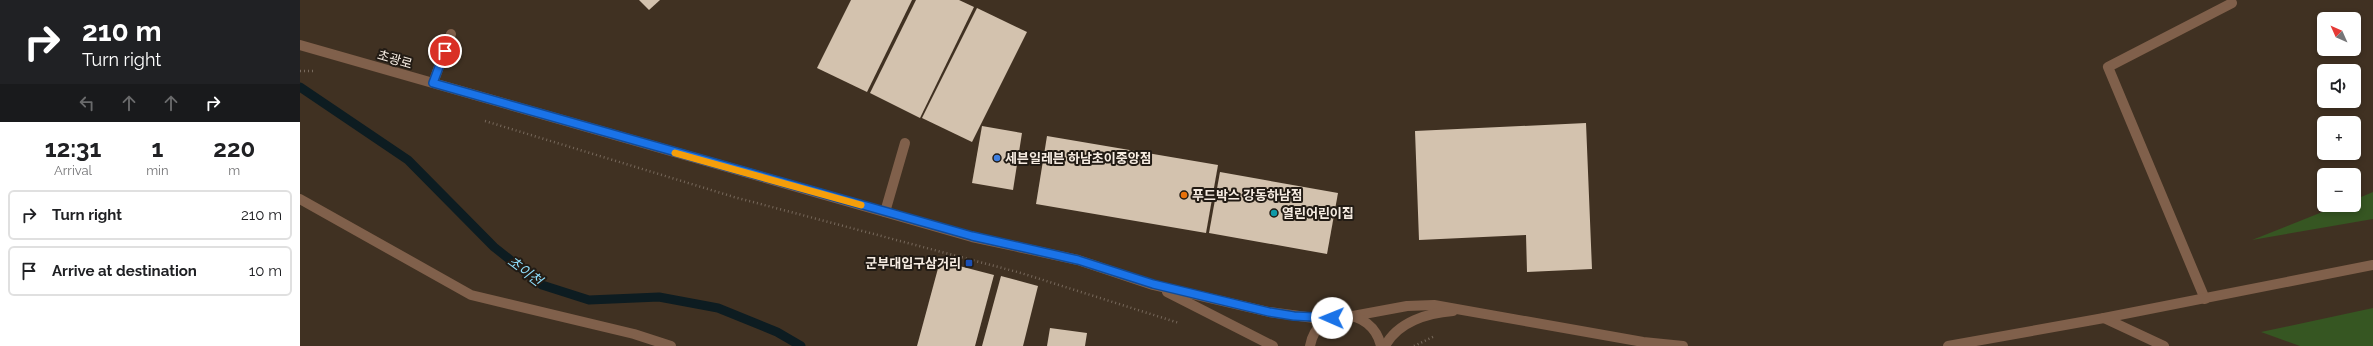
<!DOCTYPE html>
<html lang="en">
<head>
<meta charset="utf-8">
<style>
	body { margin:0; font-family:Raleway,"Noto Sans KR",sans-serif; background:#f6f6f6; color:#202124; height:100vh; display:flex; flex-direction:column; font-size:15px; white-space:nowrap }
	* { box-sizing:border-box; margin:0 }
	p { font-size:13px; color:#757577 }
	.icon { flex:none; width:22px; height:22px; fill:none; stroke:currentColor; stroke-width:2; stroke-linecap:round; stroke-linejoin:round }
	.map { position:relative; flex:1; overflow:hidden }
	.sheet { display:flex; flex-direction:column; background:#fff; width:300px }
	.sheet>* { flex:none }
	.guide { background:#202124; color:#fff; overflow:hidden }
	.needle { width:26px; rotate:315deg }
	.controls { position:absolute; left:2017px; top:12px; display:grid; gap:8px }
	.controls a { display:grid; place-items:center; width:44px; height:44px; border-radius:6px; background:#fff; box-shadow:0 2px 6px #0003; font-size:20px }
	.pin { position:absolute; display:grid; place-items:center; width:34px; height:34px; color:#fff; margin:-17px; border:2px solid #fff; border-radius:50%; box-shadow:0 1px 4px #0007 }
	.me { position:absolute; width:44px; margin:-22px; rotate:271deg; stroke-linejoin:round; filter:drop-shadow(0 0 3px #0008) }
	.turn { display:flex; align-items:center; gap:14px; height:84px; padding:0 16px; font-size:18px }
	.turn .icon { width:52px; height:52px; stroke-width:2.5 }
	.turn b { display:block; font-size:28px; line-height:34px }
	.lanes { display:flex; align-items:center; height:38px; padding:0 16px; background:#0003; justify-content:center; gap:20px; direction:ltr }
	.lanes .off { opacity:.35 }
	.eta { display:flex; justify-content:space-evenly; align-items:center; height:68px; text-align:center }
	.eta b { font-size:24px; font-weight:700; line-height:28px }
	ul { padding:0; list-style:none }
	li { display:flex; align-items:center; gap:12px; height:50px; margin:0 8px 6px; padding:0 8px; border:2px solid #e0e0e0; border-radius:6px }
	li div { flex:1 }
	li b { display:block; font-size:15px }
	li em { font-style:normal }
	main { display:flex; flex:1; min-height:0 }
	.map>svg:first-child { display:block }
	.green { fill:#365622 }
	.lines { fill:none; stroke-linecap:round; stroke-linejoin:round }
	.stream { stroke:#0d1c21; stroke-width:9 }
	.building { fill:#d3c2ae }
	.path { stroke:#77695c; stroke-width:2.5; stroke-dasharray:1 3; stroke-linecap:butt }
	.service { stroke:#80604b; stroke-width:10 }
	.minor { stroke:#80604b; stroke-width:10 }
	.tertiary { stroke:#80604b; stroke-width:10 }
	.route-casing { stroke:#114b97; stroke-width:10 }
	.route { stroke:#1a73e8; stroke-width:7 }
	.slow { stroke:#f59e0b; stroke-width:7 }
	.shop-dot { fill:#3f7fe0; stroke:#221b14; stroke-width:1.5 }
	.food-dot { fill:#e8710a; stroke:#221b14; stroke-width:1.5 }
	.culture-dot { fill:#0f9aa8; stroke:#221b14; stroke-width:1.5 }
	.transit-dot { fill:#1a4fb4; stroke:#221b14; stroke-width:1.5 }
	.labels { text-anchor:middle; stroke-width:4; stroke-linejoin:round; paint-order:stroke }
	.street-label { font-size:13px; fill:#f6ece2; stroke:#221b14 }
	.poi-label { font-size:13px; font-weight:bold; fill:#f6ece2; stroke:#221b14; text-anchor:start }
	.water-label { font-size:14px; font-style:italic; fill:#8fdefc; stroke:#221b14 }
</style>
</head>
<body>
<main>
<section class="sheet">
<div class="guide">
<div class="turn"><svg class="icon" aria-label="right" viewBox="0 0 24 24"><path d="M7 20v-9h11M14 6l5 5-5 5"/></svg><div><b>210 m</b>Turn right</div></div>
<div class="lanes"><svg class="icon off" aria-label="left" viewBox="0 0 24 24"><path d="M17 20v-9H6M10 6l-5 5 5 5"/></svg><svg class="icon off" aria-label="ahead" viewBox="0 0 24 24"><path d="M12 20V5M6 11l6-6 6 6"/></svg><svg class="icon off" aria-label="ahead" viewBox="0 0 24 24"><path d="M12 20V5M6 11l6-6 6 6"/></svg><svg class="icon" aria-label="right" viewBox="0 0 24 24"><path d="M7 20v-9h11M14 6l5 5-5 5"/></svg></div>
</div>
<div class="eta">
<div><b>12:31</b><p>Arrival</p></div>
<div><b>1</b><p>min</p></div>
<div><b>220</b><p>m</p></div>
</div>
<ul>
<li><svg class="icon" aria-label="right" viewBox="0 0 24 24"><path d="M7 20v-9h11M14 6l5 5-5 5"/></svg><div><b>Turn right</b></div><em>210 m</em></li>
<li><svg class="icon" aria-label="arrive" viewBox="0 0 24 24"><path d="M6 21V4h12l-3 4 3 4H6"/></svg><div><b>Arrive at destination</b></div><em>10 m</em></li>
</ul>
</section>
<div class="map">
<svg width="2073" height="346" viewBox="0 0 2073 346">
	<rect width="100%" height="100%" fill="#403122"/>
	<g class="green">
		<polygon points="2073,192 2073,219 1952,240 2040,205 2054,205 2054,200"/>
		<polygon points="2073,308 2073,346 2000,346 1961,332"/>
	</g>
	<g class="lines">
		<polyline class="stream" points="0,87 108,160 194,247 242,285 289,300 359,297 418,308 477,332 501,346"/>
	</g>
	<g class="building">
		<polygon points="339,0 360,0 349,10"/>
		<polygon points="551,0 612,0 567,92 517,68"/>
		<polygon points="616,0 659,0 674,7 620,118 570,93"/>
		<polygon points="677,8 727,32 672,142 622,118"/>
		<polygon points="1286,123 1292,269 1227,272 1226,235 1119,240 1115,131"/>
		<polygon points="682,126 722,133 713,190 672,183"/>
		<polygon points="747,136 918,165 906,233 736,204"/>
		<polygon points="920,172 1038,193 1027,254 909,233"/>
		<polygon points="640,261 694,275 675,346 617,346"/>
		<polygon points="701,276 738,286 723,346 682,346"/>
		<polygon points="750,328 787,333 785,346 747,346"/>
	</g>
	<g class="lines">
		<g class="path">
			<polyline points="0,71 14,71"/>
			<polyline points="185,121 434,197 721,273 879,323"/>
			<polyline points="1114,346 1135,336"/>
		</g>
		<g class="service">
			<polyline points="133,83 151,34"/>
			<polyline points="585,212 605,143"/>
		</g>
		<g class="minor">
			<polyline points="0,199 171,295 334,334 371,346"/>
			<polyline points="1905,299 1808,67 1932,3"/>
			<polyline points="1053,316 1107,306 1134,305 1343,342 1383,346"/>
			<polyline points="1804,318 1864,346"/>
			<path d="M1085 346C1098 322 1127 313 1153 311"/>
			<polyline points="1648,346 1804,318 2073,265"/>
		</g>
		<g class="tertiary">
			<polyline points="0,45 672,237 778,260 853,285 969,312 1029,320"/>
			<polyline points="867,292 973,346"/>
			<path d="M1010 346C1017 305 1072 306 1081 346"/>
		</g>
	</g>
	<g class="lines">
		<defs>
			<polyline id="route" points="145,51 133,83 672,236 778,260 853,284 969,312 994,316 1032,318"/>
		</defs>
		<use href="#route" class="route-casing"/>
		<use href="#route" class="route"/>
		<polyline class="slow" points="375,153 561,205"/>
	</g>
	<circle class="shop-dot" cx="697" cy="158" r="4"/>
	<circle class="food-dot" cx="884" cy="195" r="4"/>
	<circle class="culture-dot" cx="974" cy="213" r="4"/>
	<rect class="transit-dot" x="665" y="259" width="8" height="8" rx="2"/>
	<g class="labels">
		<g class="street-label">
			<text transform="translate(95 59) rotate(16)" y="5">초광로</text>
		</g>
		<g class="poi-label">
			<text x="705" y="163">세븐일레븐 하남초이중앙점</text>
			<text x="892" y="200">푸드박스 강동하남점</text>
			<text x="982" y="218">열린어린이집</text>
			<text x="661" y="268" text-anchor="end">군부대입구삼거리</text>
		</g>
		<g class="water-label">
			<text transform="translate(225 271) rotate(37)" y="5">초이천</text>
		</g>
	</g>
</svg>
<div class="controls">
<a><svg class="needle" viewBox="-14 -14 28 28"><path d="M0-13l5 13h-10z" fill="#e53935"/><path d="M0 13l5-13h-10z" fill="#757577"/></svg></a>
<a><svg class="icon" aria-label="sound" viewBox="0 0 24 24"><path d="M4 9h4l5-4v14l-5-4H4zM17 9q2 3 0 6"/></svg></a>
<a>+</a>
<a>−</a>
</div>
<div class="pin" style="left:145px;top:51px;background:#d93025"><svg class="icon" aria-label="arrive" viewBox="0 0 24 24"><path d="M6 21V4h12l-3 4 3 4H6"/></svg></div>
<svg class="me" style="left:1032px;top:318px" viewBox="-20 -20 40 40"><circle r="19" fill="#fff"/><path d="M0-13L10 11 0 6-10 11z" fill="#1a73e8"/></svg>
</div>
</main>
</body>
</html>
